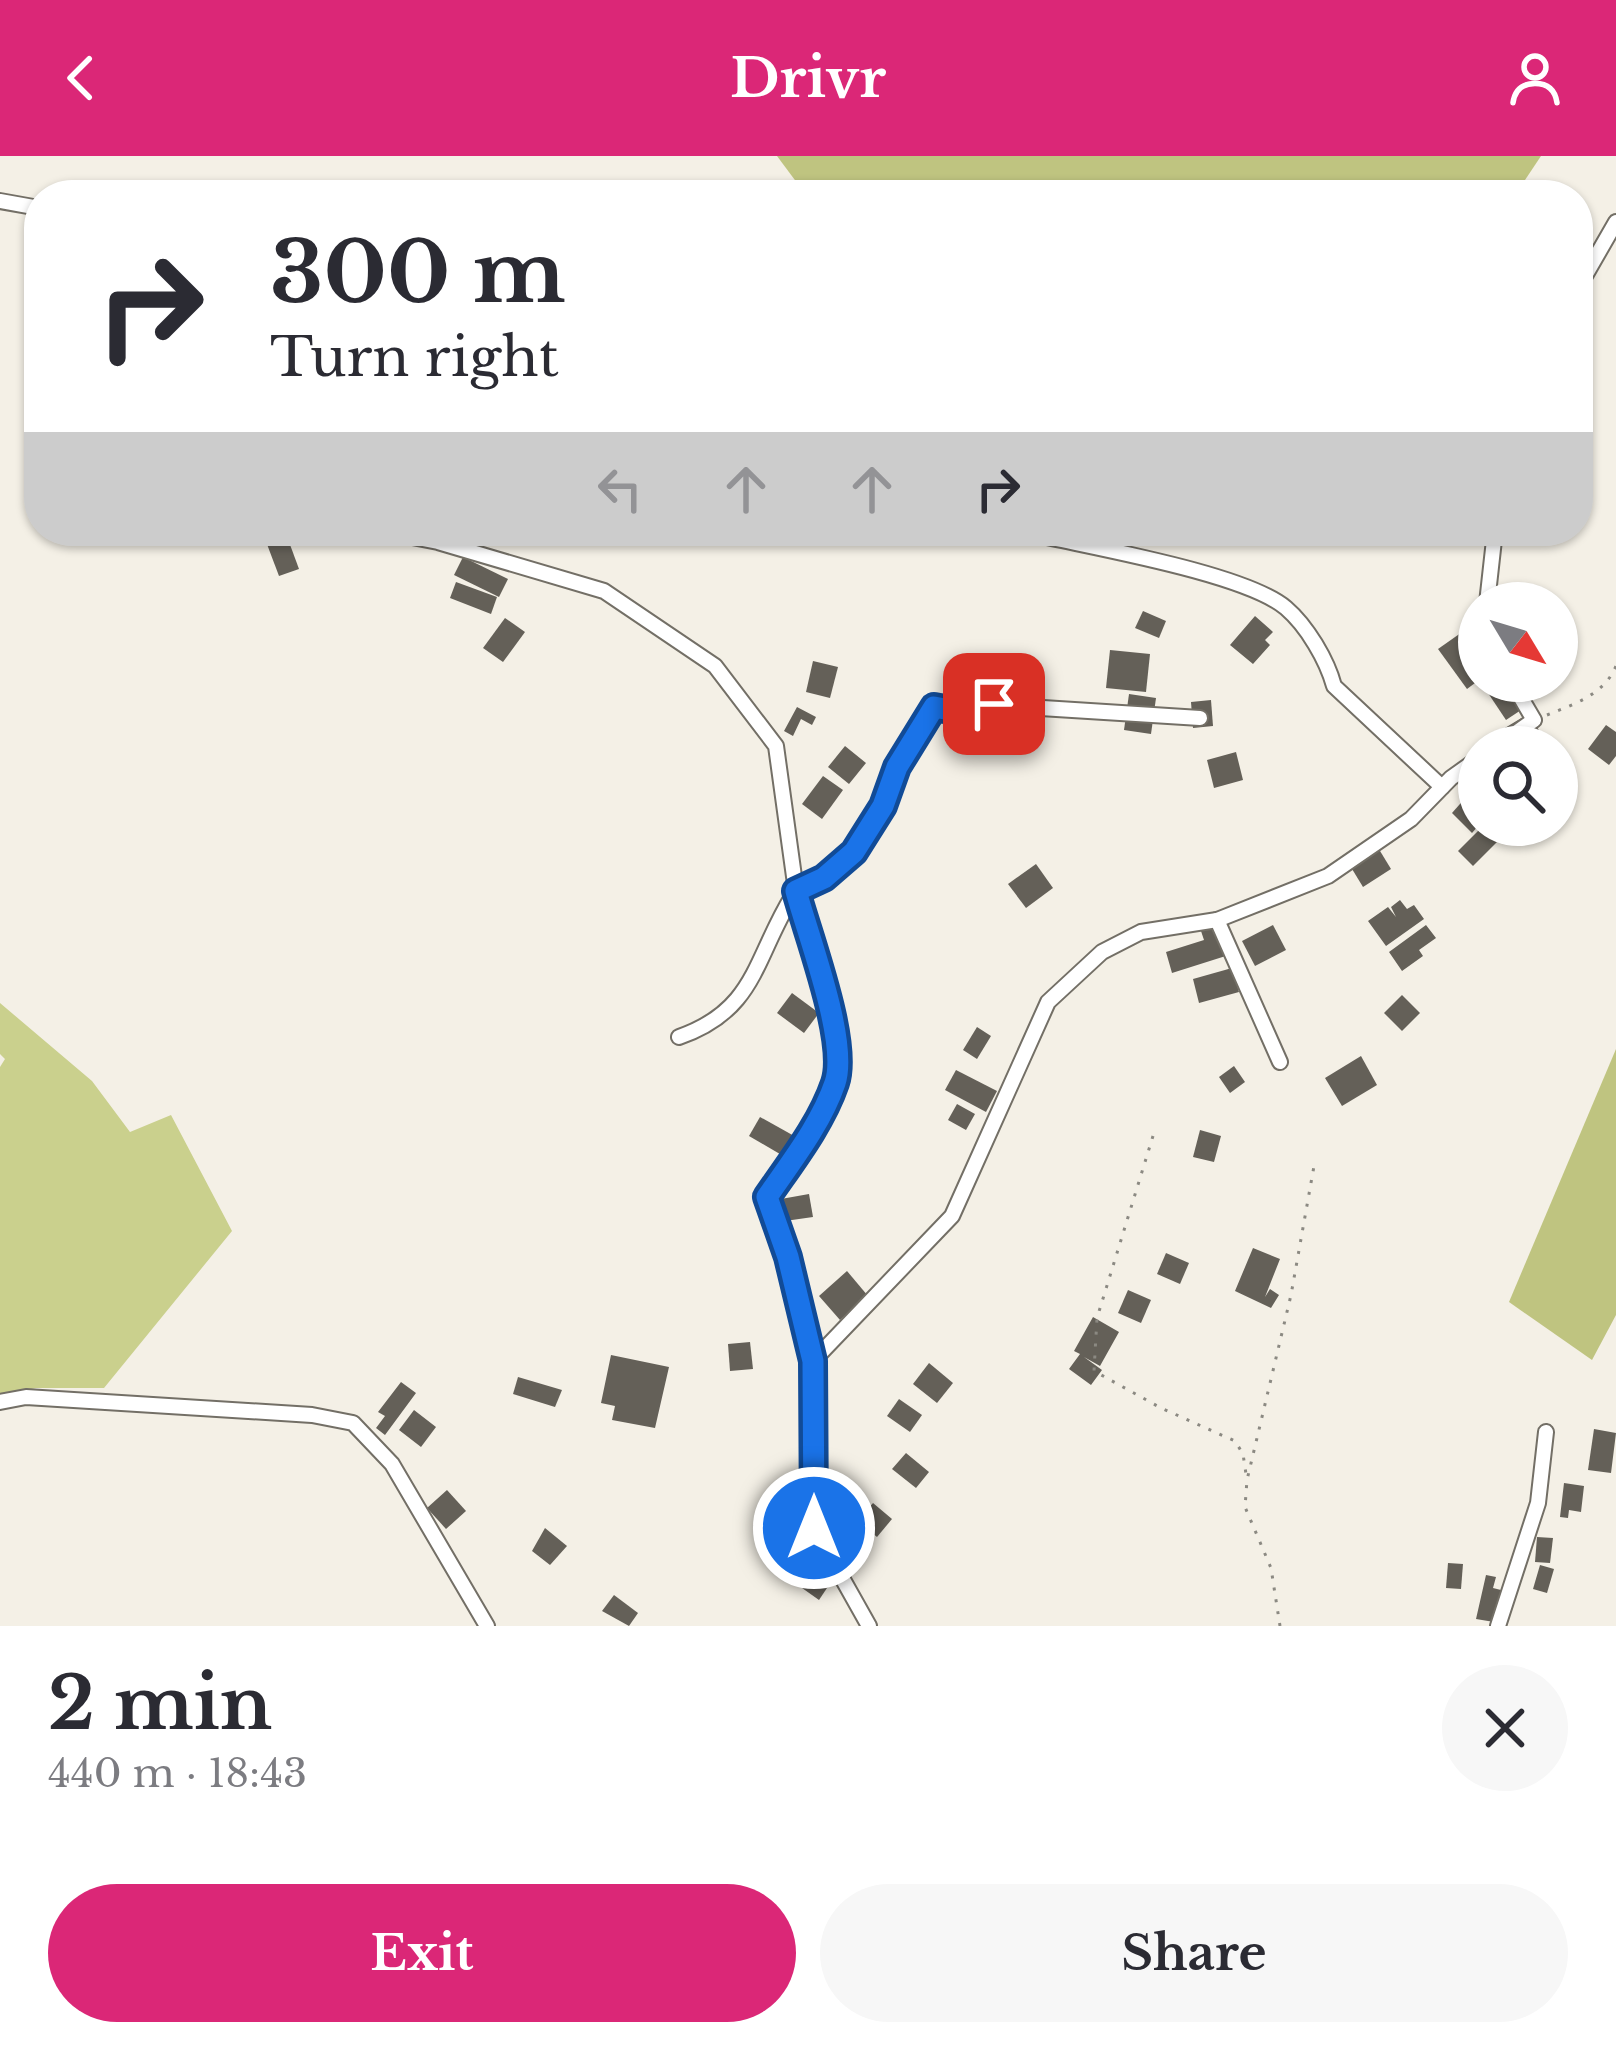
<!DOCTYPE html>
<html lang="en">
<head>
<meta charset="utf-8">
<style>
	body { margin:0; font-family:"Libre Baskerville",serif; background:#f7f7f7; color:#2b2b33; height:100vh; display:flex; flex-direction:column; font-size:45px; white-space:nowrap }
	* { box-sizing:border-box; margin:0 }
	p { font-size:39px; color:#7c7c81 }
	.icon { flex:none; width:66px; height:66px; fill:none; stroke:currentColor; stroke-width:2; stroke-linecap:round; stroke-linejoin:round }
	.map { position:relative; height:1470px; overflow:hidden }
	.side { display:flex; flex-direction:column; background:#fff; flex:1 }
	.side>* { flex:none }
	.guide { position:absolute; left:24px; top:24px; width:1569px; height:366px; border-radius:48px; box-shadow:0 3px 9px #0004; background:#fff; color:#2b2b33; overflow:hidden }
	.needle { width:78px; rotate:128deg }
	.controls { position:absolute; left:1458px; top:426px; display:grid; gap:24px }
	.controls a { display:grid; place-items:center; width:120px; height:120px; border-radius:50%; background:#fff; box-shadow:0 3px 9px #0004; font-size:60px }
	.pin { position:absolute; display:grid; place-items:center; width:102px; height:102px; color:#fff; margin:-51px; border-radius:24px; box-shadow:0 6px 18px #0006 }
	.me { position:absolute; width:132px; margin:-66px; rotate:0deg; stroke-linejoin:round; filter:drop-shadow(0 0 9px #0008) }
	.turn { display:flex; align-items:center; gap:42px; height:252px; padding:0 48px; font-size:54px }
	.turn .icon { width:156px; height:156px; stroke-width:2.5 }
	.turn b { display:block; font-size:84px; line-height:102px }
	.lanes { display:flex; align-items:center; height:114px; padding:0 48px; background:#0003; justify-content:center; gap:60px; direction:ltr }
	.lanes .off { opacity:.35 }
	.round { display:grid; place-items:center; flex:none; width:126px; height:126px; border-radius:63px; background:#f7f7f7 }
	.headline { display:flex; align-items:center; justify-content:space-between; height:204px; padding:0 48px }
	h1 { font-size:72px; font-weight:700; line-height:90px }
	.primary-button { display:flex; gap:24px; margin-top:auto; padding:24px 48px }
	.primary-button a { flex:1; height:138px; border-radius:72px; background:#db2777; color:#fff; font-size:48px; font-weight:700; line-height:138px; text-align:center }
	.primary-button a+a { background:#f7f7f7; color:#2b2b33 }
	header { display:flex; justify-content:space-between; align-items:center; height:156px; padding:0 48px; background:#db2777; color:#fff; font-size:54px; font-weight:700 }
	.map>svg:first-child { display:block }
	.green { fill:#cad08d }
	.forest { fill:#bfc480 }
	.building { fill:#646058 }
	.lines { fill:none; stroke-linecap:round; stroke-linejoin:round }
	.minor-casing { stroke:#736f66; stroke-width:18 }
	.path { stroke:#8b8982; stroke-width:3; stroke-dasharray:3 9; stroke-linecap:butt }
	.minor { stroke:#fff; stroke-width:14 }
	.route-casing { stroke:#114b97; stroke-width:30 }
	.route { stroke:#1a73e8; stroke-width:21 }
</style>
</head>
<body>
<header><svg class="icon" aria-label="back" viewBox="0 0 24 24"><path d="M15 5l-7 7 7 7"/></svg>Drivr<svg class="icon" aria-label="person" viewBox="0 0 24 24"><circle cx="12" cy="8" r="4"/><path d="M4 21q1-7 8-7t8 7"/></svg></header>
<div class="map">
<svg width="1616" height="1470" viewBox="0 0 1616 1470">
	<rect width="100%" height="100%" fill="#f4f0e6"/>
	<polygon class="green" points="0,847 92,925 130,976 171,959 232,1075 104,1232 36,1232 0,1240 0,911 5,903 0,898"/>
	<g class="forest">
		<polygon points="777,0 1541,0 1515,39 806,39"/>
		<polygon points="1616,893 1616,1159 1592,1204 1509,1146"/>
	</g>
	<g class="building">
		<polygon points="262,375 285,375 299,413 279,420"/>
		<polygon points="463,401 508,423 499,441 454,419"/>
		<polygon points="456,426 497,441 491,458 450,442"/>
		<polygon points="1143,455 1166,465 1159,482 1135,472"/>
		<polygon points="1255,460 1273,476 1265,484 1270,489 1253,508 1230,489"/>
		<polygon points="505,462 525,476 503,506 483,492"/>
		<polygon points="1475,467 1479,473 1479,524 1467,533 1438,493"/>
		<polygon points="1110,494 1150,498 1146,536 1106,532"/>
		<polygon points="813,505 838,511 830,542 806,536"/>
		<polygon points="1499,525 1530,548 1506,564 1486,534"/>
		<polygon points="1129,538 1156,542 1151,578 1124,574"/>
		<polygon points="1211,544 1213,570 1193,572 1191,546"/>
		<polygon points="797,551 816,561 812,569 801,563 793,580 784,575"/>
		<polygon points="1523,561 1526,567 1532,563 1545,584 1533,591 1496,591 1490,581"/>
		<polygon points="1606,569 1616,576 1616,600 1609,609 1588,593"/>
		<polygon points="845,590 866,607 849,628 828,611"/>
		<polygon points="1236,596 1243,624 1214,632 1207,604"/>
		<polygon points="823,620 843,634 822,663 802,648"/>
		<polygon points="1467,640 1479,651 1479,669 1472,677 1452,657"/>
		<polygon points="1483,670 1498,685 1473,710 1458,695"/>
		<polygon points="1377,690 1391,713 1363,731 1349,708"/>
		<polygon points="1036,708 1053,732 1026,752 1008,728"/>
		<polygon points="1400,744 1407,753 1414,749 1424,763 1386,790 1368,765 1388,751 1396,761 1391,751"/>
		<polygon points="1218,755 1232,798 1172,817 1166,796 1204,784 1199,769 1208,767 1205,759"/>
		<polygon points="1273,769 1286,794 1255,810 1242,785"/>
		<polygon points="1426,769 1436,782 1419,794 1423,800 1402,815 1389,796"/>
		<polygon points="1232,812 1239,836 1199,847 1193,823"/>
		<polygon points="792,837 819,857 804,877 777,857"/>
		<polygon points="1402,839 1420,857 1402,875 1384,857"/>
		<polygon points="977,871 991,880 977,903 963,894"/>
		<polygon points="1361,900 1377,929 1342,950 1325,922"/>
		<polygon points="1234,910 1245,926 1230,937 1219,921"/>
		<polygon points="956,914 997,935 986,956 945,934"/>
		<polygon points="957,948 975,958 966,974 948,964"/>
		<polygon points="760,961 796,981 785,1001 749,980"/>
		<polygon points="1200,974 1221,980 1214,1006 1193,1001"/>
		<polygon points="809,1038 813,1061 785,1065 781,1043"/>
		<polygon points="1253,1092 1280,1103 1265,1141 1270,1133 1279,1139 1271,1152 1235,1135"/>
		<polygon points="1166,1097 1189,1107 1180,1128 1157,1118"/>
		<polygon points="847,1115 868,1140 840,1164 819,1140"/>
		<polygon points="1128,1134 1151,1144 1141,1167 1118,1157"/>
		<polygon points="1093,1161 1119,1176 1100,1210 1084,1201 1102,1214 1091,1229 1069,1213 1080,1198 1074,1195"/>
		<polygon points="750,1186 753,1213 730,1215 728,1188"/>
		<polygon points="611,1199 669,1211 655,1272 612,1264 615,1250 601,1247"/>
		<polygon points="929,1207 953,1227 937,1247 913,1228"/>
		<polygon points="518,1221 562,1234 555,1251 513,1238"/>
		<polygon points="401,1226 416,1237 385,1279 376,1272 385,1260 378,1256"/>
		<polygon points="899,1243 922,1259 910,1276 887,1260"/>
		<polygon points="414,1254 436,1271 421,1291 399,1274"/>
		<polygon points="1594,1273 1616,1277 1611,1317 1588,1314"/>
		<polygon points="906,1297 929,1316 916,1332 892,1313"/>
		<polygon points="1564,1327 1584,1330 1581,1356 1569,1354 1568,1362 1560,1361"/>
		<polygon points="447,1334 466,1355 446,1373 427,1352"/>
		<polygon points="873,1347 892,1363 877,1381 858,1365"/>
		<polygon points="545,1372 567,1390 550,1409 532,1395"/>
		<polygon points="1537,1381 1553,1382 1550,1407 1535,1406"/>
		<polygon points="812,1404 835,1420 819,1444 795,1427"/>
		<polygon points="1448,1407 1463,1408 1461,1433 1446,1432"/>
		<polygon points="1540,1409 1554,1413 1547,1437 1533,1433"/>
		<polygon points="1486,1419 1496,1421 1493,1432 1501,1434 1494,1466 1476,1463"/>
		<polygon points="614,1439 638,1457 629,1470 602,1455"/>
	</g>
	<g class="lines">
		<defs>
			<g id="minor">
				<polyline points="0,45 39,52"/>
				<polyline points="1578,132 1616,66"/>
				<polyline points="381,375 438,386 604,435 715,510 776,590 796,735 839,890 836,926 798,995 767,1041 788,1101 813,1205 814,1372 869,1470"/>
				<path d="M1038 379C1095 392 1246 418 1286 452 1307 470 1327 504 1334 530L1442 631"/>
				<polyline points="1487,447 1495,375"/>
				<polyline points="1496,591 1534,564 1511,525"/>
				<polyline points="1217,764 1280,906"/>
				<path d="M679 881C756 854 754 803 792 741 799 731 837 713 852 698 876 672 883 637 900 607 910 588 922 570 934 551L961 556 994 549 1200 562"/>
				<polyline points="813,1205 952,1060 1048,846 1102,796 1141,776 1217,764 1328,720 1411,663 1451,622 1479,602"/>
				<polyline points="0,1246 26,1241 312,1259 353,1267 392,1308 487,1470"/>
				<polyline points="1498,1470 1538,1347 1546,1276"/>
			</g>
		</defs>
		<use href="#minor" class="minor-casing"/>
		<g class="path">
			<path d="M1547 559C1574 548 1604 539 1616 510"/>
			<polyline points="1153,980 1097,1162 1094,1215 1161,1252 1235,1285 1243,1298 1246,1318"/>
			<polyline points="1280,1470 1271,1412 1245,1351 1247,1324 1291,1139 1314,1010"/>
		</g>
		<use href="#minor" class="minor"/>
	</g>
	<g class="lines">
		<defs>
			<path id="route" d="M814 1372 813 1205 788 1101 767 1041C791 1006 821 968 835 927 849 886 808 780 796 735L824 722 854 696 883 650 897 611 934 551 961 556 994 548"/>
		</defs>
		<use href="#route" class="route-casing"/>
		<use href="#route" class="route"/>
	</g>
</svg>
<div class="controls">
<a><svg class="needle" viewBox="-14 -14 28 28"><path d="M0-13l5 13h-10z" fill="#e53935"/><path d="M0 13l5-13h-10z" fill="#7c7c81"/></svg></a>
<a><svg class="icon" aria-label="search" viewBox="0 0 24 24"><circle cx="10" cy="10" r="6"/><path d="M15 15l6 6"/></svg></a>
</div>
<div class="pin" style="left:994px;top:548px;background:#d93025"><svg class="icon" aria-label="arrive" viewBox="0 0 24 24"><path d="M6 21V4h12l-3 4 3 4H6"/></svg></div>
<svg class="me" style="left:814px;top:1372px" viewBox="-20 -20 40 40"><circle r="17" fill="#1a73e8" stroke="#fff" stroke-width="3"/><path d="M0-11L8 9 0 5-8 9z" fill="#fff"/></svg>
<div class="guide">
<div class="turn"><svg class="icon" aria-label="right" viewBox="0 0 24 24"><path d="M7 20v-9h11M14 6l5 5-5 5"/></svg><div><b>300 m</b>Turn right</div></div>
<div class="lanes"><svg class="icon off" aria-label="left" viewBox="0 0 24 24"><path d="M17 20v-9H6M10 6l-5 5 5 5"/></svg><svg class="icon off" aria-label="ahead" viewBox="0 0 24 24"><path d="M12 20V5M6 11l6-6 6 6"/></svg><svg class="icon off" aria-label="ahead" viewBox="0 0 24 24"><path d="M12 20V5M6 11l6-6 6 6"/></svg><svg class="icon" aria-label="right" viewBox="0 0 24 24"><path d="M7 20v-9h11M14 6l5 5-5 5"/></svg></div>
</div>
</div>
<section class="side">
<div class="headline"><div><h1>2 min</h1><p>440 m · 18:43</p></div><a class="round"><svg class="icon" aria-label="close" viewBox="0 0 24 24"><path d="M6 6l12 12M18 6L6 18"/></svg></a></div>
<div class="primary-button"><a>Exit</a><a>Share</a></div>
</section>
</body>
</html>
